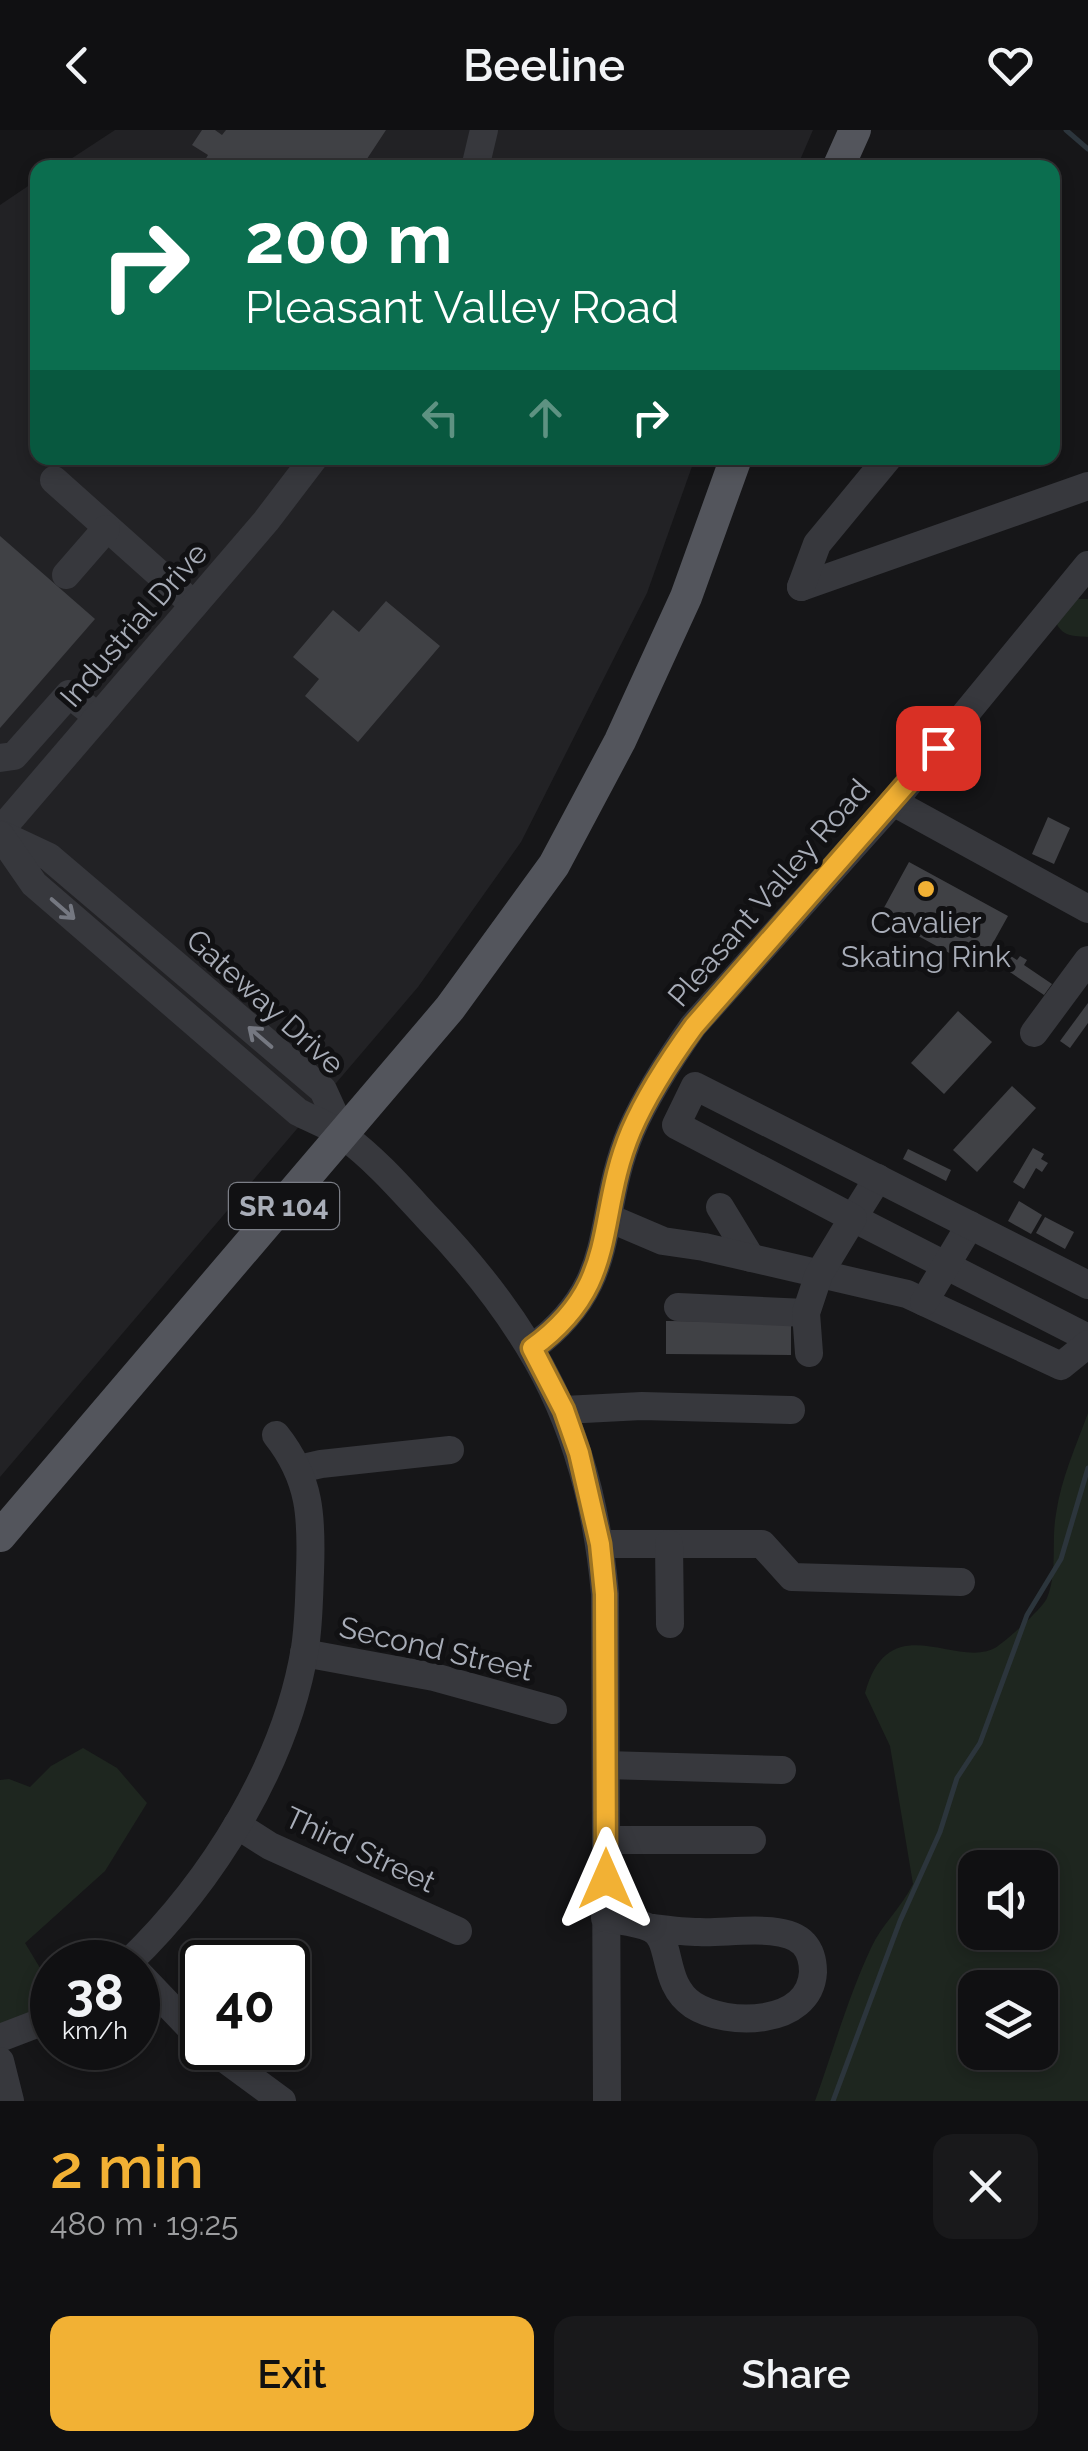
<!DOCTYPE html>
<html lang="en">
<head>
<meta charset="utf-8">
<style>
	body { margin:0; font-family:Raleway,sans-serif; background:#19191b; color:#f1f3f6; height:100vh; display:flex; flex-direction:column; font-size:38px; white-space:nowrap }
	* { box-sizing:border-box; margin:0 }
	p { font-size:32px; color:#9c9d9f }
	.icon { flex:none; width:55px; height:55px; fill:none; stroke:currentColor; stroke-width:2; stroke-linecap:round; stroke-linejoin:round }
	.map { position:relative; height:1971px; overflow:hidden }
	.drawer { display:flex; flex-direction:column; background:#101012; flex:1 }
	.drawer>* { flex:none }
	.guide { position:absolute; left:30px; top:30px; width:1030px; height:305px; border-radius:20px; box-shadow:0 5px 15px #0003,0 0 0 2px #303032; background:#0b6e4f; color:#fff; overflow:hidden }
	.tools { position:absolute; left:958px; top:1720px; display:grid; gap:20px }
	.tools a { display:grid; place-items:center; width:100px; height:100px; border-radius:20px; background:#101012; box-shadow:0 5px 15px #0003,0 0 0 2px #303032; font-size:50px }
	.speed { position:absolute; left:30px; top:1810px; display:flex; gap:20px; font-size:50px; font-weight:700; text-align:center }
	.speed>* { display:grid; place-content:center; width:130px; height:130px; border-radius:50%; background:#101012; box-shadow:0 5px 15px #0003,0 0 0 2px #303032; line-height:1 }
	.speed small { font-size:25px; font-weight:400 }
	.speed .limit { border:5px solid #111; border-radius:15px; background:#fff; color:#111 }
	.pin { position:absolute; display:grid; place-items:center; width:85px; height:85px; color:#fff; margin:-42px; border-radius:20px; box-shadow:0 5px 15px #0006 }
	.me { position:absolute; width:110px; margin:-55px; rotate:0deg; stroke-linejoin:round; filter:drop-shadow(0 0 8px #0008) }
	.turn { display:flex; align-items:center; gap:35px; height:210px; padding:0 50px; font-size:45px }
	.turn .icon { width:130px; height:130px; stroke-width:2.5 }
	.turn b { display:block; font-size:70px; line-height:85px }
	.lanes { display:flex; align-items:center; height:95px; padding:0 50px; background:#0003; justify-content:center; gap:50px; direction:ltr }
	.lanes .off { opacity:.35 }
	.round { display:grid; place-items:center; flex:none; width:105px; height:105px; border-radius:20px; background:#19191b }
	.summary { display:flex; align-items:center; justify-content:space-between; height:170px; padding:0 50px }
	h1 { font-size:60px; font-weight:600; line-height:75px; color:#f2b134 }
	.primary-button { display:flex; gap:20px; margin-top:auto; padding:20px 50px }
	.primary-button a { flex:1; height:115px; border-radius:20px; background:#f2b134; color:#111; font-size:40px; font-weight:600; line-height:115px; text-align:center }
	.primary-button a+a { background:#19191b; color:#f1f3f6 }
	header { display:flex; justify-content:space-between; align-items:center; height:130px; padding:0 50px; background:#101012; font-size:45px; font-weight:600 }
	.map>svg:first-child { display:block }
	.built { fill:#222225 }
	.green { fill:#1e261f; fill-rule:evenodd }
	.lines { fill:none; stroke-linecap:round; stroke-linejoin:round }
	.stream { stroke:#2c353c; stroke-width:5 }
	.building { fill:#404145 }
	.minor { stroke:#37383d; stroke-width:28 }
	.major { stroke:#53555c; stroke-width:32 }
	.oneway { stroke:#757881 }
	.route-casing { stroke:#9d7322; stroke-width:25 }
	.route { stroke:#f2b134; stroke-width:18 }
	.poi-dot { fill:#f2b134; stroke:#111113; stroke-width:4 }
	.labels { text-anchor:middle; stroke-width:10; stroke-linejoin:round; paint-order:stroke }
	.shield { fill:#111113; stroke:#7b7e86; stroke-width:2.5 }
	.shield-label { font-size:28px; font-weight:bold; fill:#a8adb8 }
	.street-label { font-size:30px; fill:#a8adb8; stroke:#111113 }
	.poi-label { font-size:30px; fill:#a8adb8; stroke:#111113 }
</style>
</head>
<body>
<header><svg class="icon" aria-label="back" viewBox="0 0 24 24"><path d="M15 5l-7 7 7 7"/></svg>Beeline<svg class="icon" aria-label="heart" viewBox="0 0 24 24"><path d="M12 20l-8-8c-3-5 5-10 8-4 3-6 11-1 8 4z"/></svg></header>
<div class="map">
<svg width="1088" height="1971" viewBox="0 0 1088 1971">
	<rect width="100%" height="100%" fill="#161618"/>
	<g class="built">
		<polygon points="115,0 813,0 797,37 57,38"/>
		<polygon points="37,50 38,328 695,328 647,463 521,712 418,857 0,1347 0,75"/>
	</g>
	<g class="green">
		<path d="M1071 469H1088V507C1074 506 1062 507 1056 492Z"/>
		<path d="M1088 1283V1971H815C833 1921 848 1867 871 1818 882 1794 902 1777 913 1754L890 1616 865 1563C890 1473 959 1543 998 1516 1009 1508 1042 1479 1047 1468 1058 1442 1051 1411 1056 1384 1061 1349 1076 1316 1088 1283ZM975 1738H1040V1802H975ZM975 1858H1040V1922H975Z"/>
		<polygon points="83,1618 117,1638 147,1673 105,1741 25,1813 52,1858 52,1879 0,1897 0,1650 9,1649 30,1657 51,1636"/>
	</g>
	<g class="lines">
		<g class="stream">
			<polyline points="1066,0 1088,19"/>
			<polyline points="833,1971 900,1791 940,1702 957,1648 980,1613 1027,1485 1061,1429 1088,1338"/>
		</g>
	</g>
	<g class="building">
		<polygon points="202,0 215,0 222,5 226,0 386,0 361,38 200,38 208,25 192,15"/>
		<polygon points="0,406 95,489 0,598"/>
		<polygon points="386,471 440,516 358,612 305,566 319,549 293,527 333,480 359,502"/>
		<polygon points="1048,687 1070,698 1054,734 1032,724"/>
		<polygon points="909,732 1008,786 983,831 978,828 973,836 880,785"/>
		<polygon points="1006,823 1017,830 1020,826 1027,830 1024,835 1052,854 1044,865 998,834"/>
		<polygon points="1088,873 1088,893 1070,918 1060,911"/>
		<polygon points="958,881 992,912 944,964 911,933"/>
		<polygon points="1012,956 1036,978 977,1042 953,1020"/>
		<polygon points="1033,1018 1044,1024 1041,1029 1048,1033 1042,1042 1036,1038 1024,1059 1013,1052"/>
		<polygon points="908,1019 951,1040 946,1051 903,1029"/>
		<polygon points="1019,1071 1042,1085 1031,1104 1008,1091"/>
		<polygon points="1045,1087 1074,1102 1065,1119 1036,1103"/>
		<polygon points="666,1191 791,1192 791,1225 666,1224"/>
	</g>
	<g class="lines">
		<g class="minor">
			<polyline points="475,38 484,0"/>
			<polyline points="54,350 194,475"/>
			<polyline points="66,445 106,399"/>
			<polyline points="801,457 1088,356"/>
			<polyline points="801,457 817,414 888,328"/>
			<polyline points="0,628 14,626 69,564 98,587"/>
			<polyline points="893,672 1088,779"/>
			<polyline points="0,701 266,391 314,328"/>
			<polyline points="0,704 49,727 323,960 344,1006"/>
			<path d="M0 705 34 754 298 982C313 990 332 996 345 1007 375 1029 402 1060 427 1087 537 1201 591 1305 605 1464L607 1971"/>
			<polyline points="1034,903 1088,830"/>
			<polyline points="878,1048 853,1088 1088,1208"/>
			<polyline points="720,1077 751,1128"/>
			<polyline points="609,1088 663,1111 704,1117 907,1164 1061,1236 1088,1214"/>
			<polyline points="924,1172 970,1095"/>
			<polyline points="678,1177 806,1183"/>
			<path d="M532 1218C622 1152 594 1089 631 1001 647 964 670 929 693 896L893 672 1088 435"/>
			<polyline points="809,1223 806,1183 819,1144 853,1088 676,995 695,956 1088,1155"/>
			<polyline points="564,1280 642,1276 791,1280"/>
			<polyline points="299,1339 321,1334 450,1320"/>
			<polyline points="600,1414 762,1414 792,1447 961,1452"/>
			<polyline points="669,1414 670,1494"/>
			<polyline points="304,1523 434,1547 553,1580"/>
			<polyline points="606,1635 782,1640"/>
			<polyline points="237,1695 270,1716 458,1801"/>
			<polyline points="606,1710 752,1710"/>
			<path d="M605 1788C619 1791 637 1792 650 1798 674 1808 660 1853 693 1875 727 1897 810 1896 813 1842 813 1831 811 1822 804 1814 785 1792 726 1804 699 1802 684 1802 669 1800 653 1798"/>
			<path d="M129 1832C212 1752 286 1634 305 1518 309 1492 309 1467 310 1442 312 1388 311 1349 276 1305"/>
			<polyline points="138,1843 202,1910"/>
			<polyline points="0,1908 52,1888"/>
			<polyline points="210,1918 282,1971"/>
			<polyline points="0,1931 10,1971"/>
		</g>
		<g class="major">
			<polyline points="838,38 855,0"/>
			<polyline points="0,1406 450,878 554,735 620,611 686,467 736,328"/>
		</g>
	</g>
	<defs><path id="oneway-shaft" d="M-6 0H5M1.5-3L5.5 0L1.5 3" fill="none" stroke-width="1.6" stroke-linecap="round" stroke-linejoin="round" transform="scale(2.5)"/></defs>
	<g class="oneway">
		<use href="#oneway-shaft" transform="translate(63 779) rotate(41)"/>
		<use href="#oneway-shaft" transform="translate(260 907) rotate(-139)"/>
	</g>
	<g class="lines">
		<defs>
			<path id="route" d="M606 1749 605 1464 600 1414 579 1323 564 1280 532 1218C622 1153 594 1089 631 1001 647 964 670 929 694 896L938 618"/>
		</defs>
		<use href="#route" class="route-casing"/>
		<use href="#route" class="route"/>
	</g>
	<circle class="poi-dot" cx="926" cy="759" r="10"/>
	<g class="labels">
		<rect class="shield" x="229" y="1053" width="110" height="46" rx="8"/>
		<g class="shield-label">
			<text x="284" y="1086">SR 104</text>
		</g>
		<g class="street-label">
			<text transform="translate(134 495) rotate(-49)" y="10">Industrial Drive</text>
			<text transform="translate(769 763) rotate(-49)" y="10">Pleasant Valley Road</text>
			<text transform="translate(265 872) rotate(42)" y="10">Gateway Drive</text>
			<text transform="translate(436 1519) rotate(13)" y="10">Second Street</text>
			<text transform="translate(360 1720) rotate(25)" y="10">Third Street</text>
		</g>
		<g class="poi-label">
			<text x="926" y="803">Cavalier<tspan x="926" dy="34">Skating Rink</tspan></text>
		</g>
	</g>
</svg>
<div class="tools">
<a><svg class="icon" aria-label="sound" viewBox="0 0 24 24"><path d="M4 9h4l5-4v14l-5-4H4zM17 9q2 3 0 6"/></svg></a>
<a><svg class="icon" aria-label="layers" viewBox="0 0 24 24"><path d="M12 4l9 5-9 5-9-5zM3 14l9 5 9-5"/></svg></a>
</div>
<div class="speed"><div>38<small>km/h</small></div><div class="limit">40</div></div>
<div class="pin" style="left:938px;top:618px;background:#d93025"><svg class="icon" aria-label="arrive" viewBox="0 0 24 24"><path d="M6 21V4h12l-3 4 3 4H6"/></svg></div>
<svg class="me" style="left:606px;top:1749px" viewBox="-20 -20 40 40"><path d="M0-17L14 15 0 8-14 15z" fill="#f2b134" stroke="#fff" stroke-width="4"/></svg>
<div class="guide">
<div class="turn"><svg class="icon" aria-label="right" viewBox="0 0 24 24"><path d="M7 20v-9h11M14 6l5 5-5 5"/></svg><div><b>200 m</b>Pleasant Valley Road</div></div>
<div class="lanes"><svg class="icon off" aria-label="left" viewBox="0 0 24 24"><path d="M17 20v-9H6M10 6l-5 5 5 5"/></svg><svg class="icon off" aria-label="ahead" viewBox="0 0 24 24"><path d="M12 20V5M6 11l6-6 6 6"/></svg><svg class="icon" aria-label="right" viewBox="0 0 24 24"><path d="M7 20v-9h11M14 6l5 5-5 5"/></svg></div>
</div>
</div>
<section class="drawer">
<div class="summary"><div><h1>2 min</h1><p>480 m · 19:25</p></div><a class="round"><svg class="icon" aria-label="close" viewBox="0 0 24 24"><path d="M6 6l12 12M18 6L6 18"/></svg></a></div>
<div class="primary-button"><a>Exit</a><a>Share</a></div>
</section>
</body>
</html>
